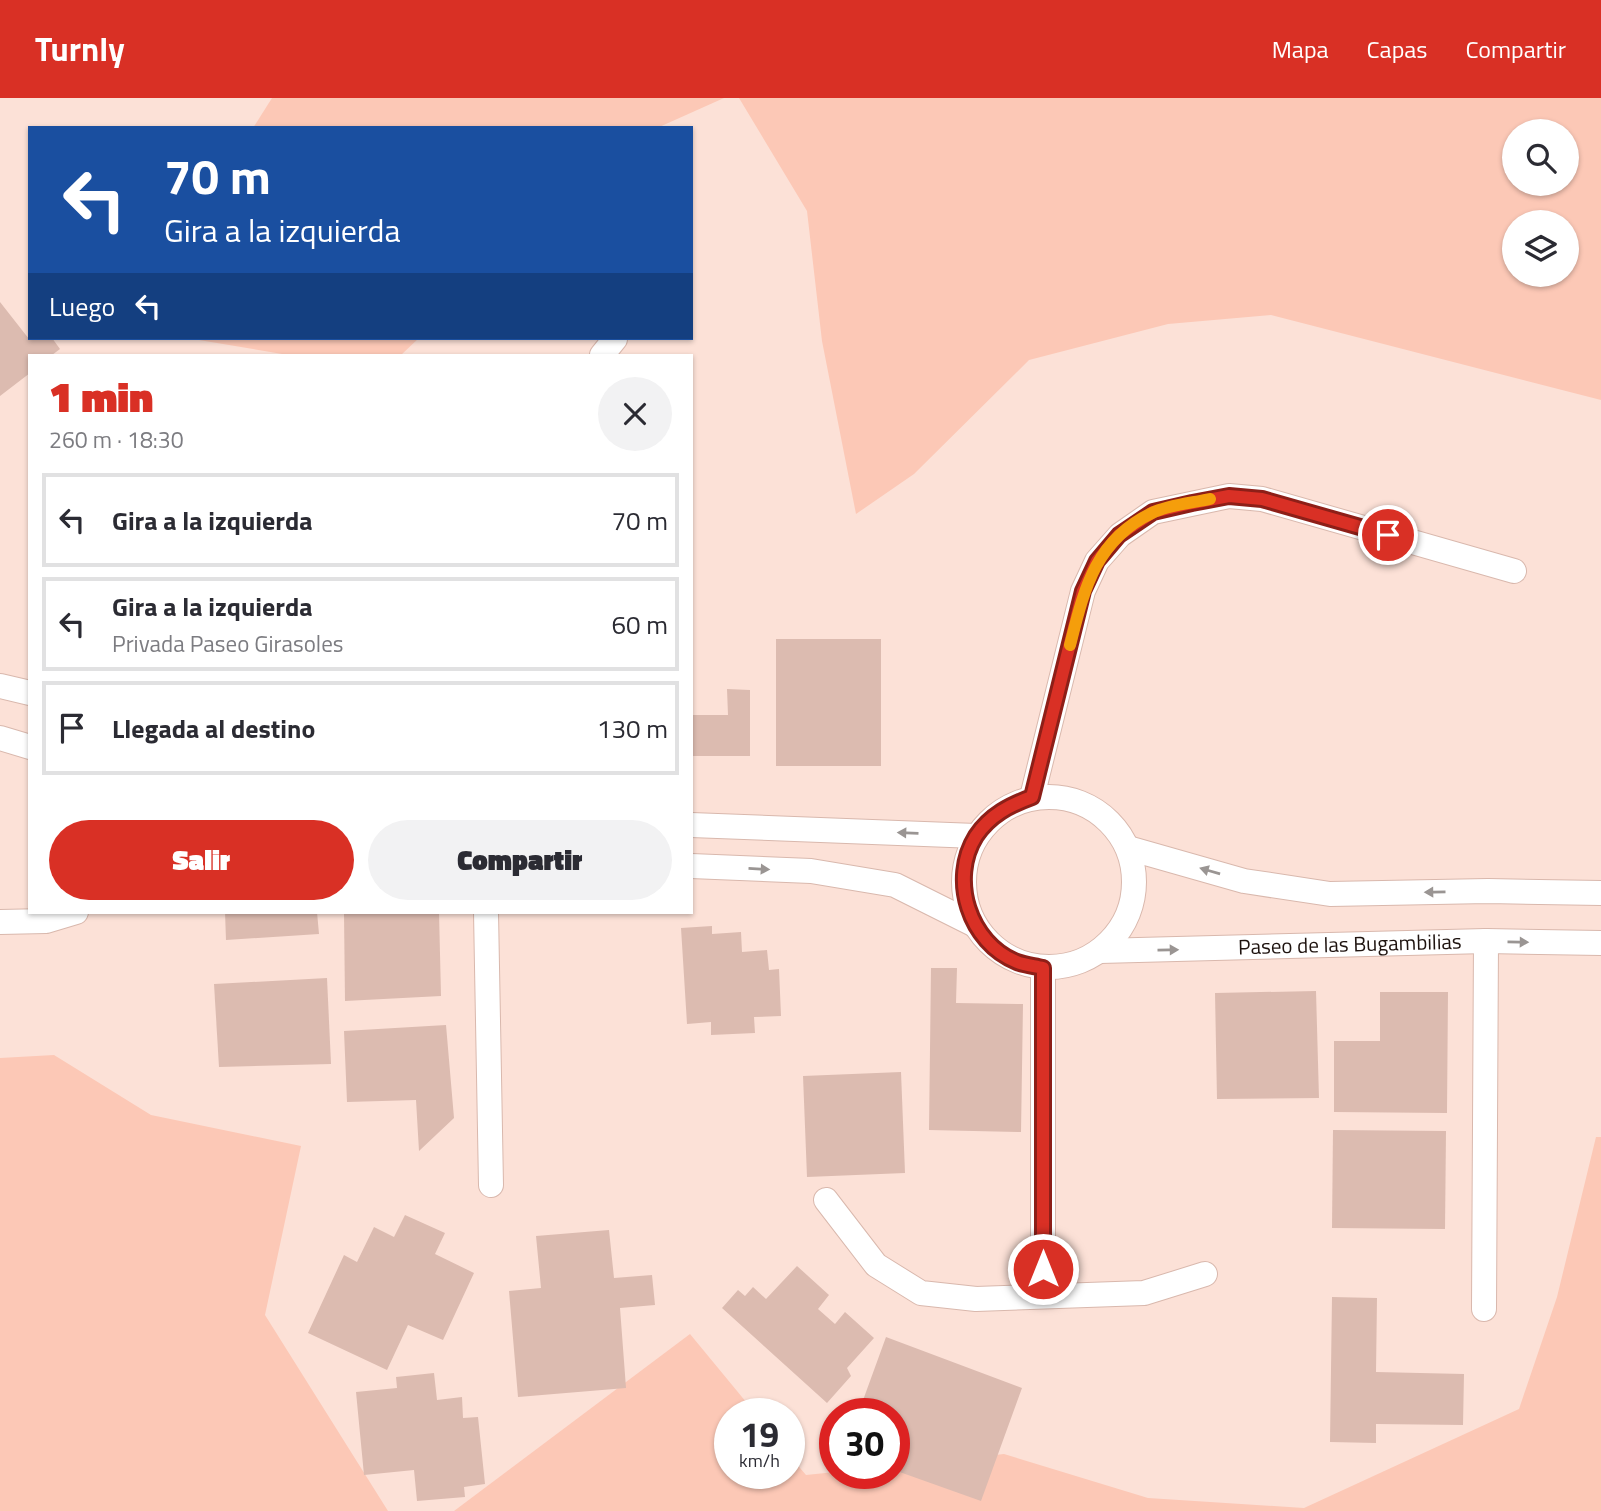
<!DOCTYPE html>
<html lang="es">
<head>
<meta charset="utf-8">
<style>
	body { margin:0; font-family:"Titillium Web",sans-serif; background:#f2f2f3; color:#2b2b33; height:100vh; display:flex; flex-direction:column; font-size:26px; white-space:nowrap }
	* { box-sizing:border-box; margin:0 }
	p { font-size:23px; color:#7c7c81 }
	.icon { flex:none; width:38px; height:38px; fill:none; stroke:currentColor; stroke-width:2; stroke-linecap:round; stroke-linejoin:round }
	.map { position:relative; flex:1; overflow:hidden }
	.sheet { position:absolute; left:28px; top:256px; width:665px; height:560px; display:flex; flex-direction:column; background:#fff; border-radius:0px; box-shadow:0 2px 5px #0004 }
	.sheet>* { flex:none }
	.guide { position:absolute; left:28px; top:28px; width:665px; height:214px; border-radius:0px; box-shadow:0 2px 5px #0004; background:#1a4fa0; color:#fff; overflow:hidden }
	.buttons { position:absolute; left:1502px; top:21px; display:grid; gap:14px }
	.buttons a { display:grid; place-items:center; width:77px; height:77px; border-radius:50%; background:#fff; box-shadow:0 2px 5px #0004; font-size:35px }
	.speed { position:absolute; left:714px; top:1300px; display:flex; gap:14px; font-size:35px; font-weight:700; text-align:center }
	.speed>* { display:grid; place-content:center; width:91px; height:91px; border-radius:50%; background:#fff; box-shadow:0 2px 5px #0004; line-height:1 }
	.speed small { font-size:18px; font-weight:400 }
	.speed .limit { border:10px solid #d22; background:#fff; color:#111 }
	.pin { position:absolute; display:grid; place-items:center; width:60px; height:60px; color:#fff; margin:-30px; border:4px solid #fff; border-radius:50%; box-shadow:0 2px 7px #0007 }
	.me { position:absolute; width:77px; margin:-38px; rotate:0deg; stroke-linejoin:round; filter:drop-shadow(0 0 5px #0008) }
	.turn { display:flex; align-items:center; gap:24px; height:147px; padding:0 21px; font-size:32px }
	.turn .icon { width:91px; height:91px; stroke-width:2.5 }
	.turn b { display:block; font-size:49px; line-height:60px }
	.then { display:flex; align-items:center; height:66px; padding:0 21px; background:#0003; gap:14px; font-size:26px }
	.round { display:grid; place-items:center; flex:none; width:74px; height:74px; border-radius:37px; background:#f2f2f3 }
	.overview { display:flex; align-items:center; justify-content:space-between; height:119px; padding:0 21px }
	h1 { font-size:42px; font-weight:800; line-height:52px; color:#d93025 }
	.primary-button { display:flex; gap:14px; margin-top:auto; padding:14px 21px }
	.primary-button a { flex:1; height:80px; border-radius:42px; background:#d93025; color:#fff; font-size:28px; font-weight:800; line-height:80px; text-align:center }
	.primary-button a+a { background:#f2f2f3; color:#2b2b33 }
	ul { padding:0; list-style:none }
	li { display:flex; align-items:center; gap:21px; height:94px; margin:0 14px 10px; padding:0 7px; border:4px solid #e1e1e2; border-radius:0px }
	li div { flex:1 }
	li b { display:block; font-size:26px }
	li em { font-style:normal }
	header { display:flex; align-items:center; gap:42px; box-sizing:border-box; height:98px; padding:0 35px; background:#d93025; color:#fff }
	header strong { font-size:33px }
	nav { display:flex; gap:38px; margin-inline-start:auto; font-size:24px }
	.map>svg:first-child { display:block }
	.green { fill:#fcc8b6; fill-rule:evenodd }
	.building { fill:#dcbbb0 }
	.lines { fill:none; stroke-linecap:round; stroke-linejoin:round }
	.minor-casing { stroke:#d9b8ad; stroke-width:26 }
	.minor { stroke:#fff; stroke-width:24 }
	.oneway { fill:#9a9593 }
	.route-casing { stroke:#8d1f18; stroke-width:18 }
	.route { stroke:#d93025; stroke-width:12 }
	.slow { stroke:#f59e0b; stroke-width:12 }
	.labels { text-anchor:middle; stroke-width:6; stroke-linejoin:round; paint-order:stroke }
	.street-label { font-size:21px; fill:#1e130f; stroke:#fce1d7 }
</style>
</head>
<body>
<header>
<strong>Turnly</strong>
<nav><a>Mapa</a><a>Capas</a><a>Compartir</a></nav>
</header>
<div class="map">
<svg width="1601" height="1413" viewBox="0 0 1601 1413">
	<rect width="100%" height="100%" fill="#fce1d7"/>
	<g class="green">
		<polygon points="272,0 724,0 657,30 253,30"/>
		<path d="M739 0H1601V302L1271 217 1168 226 1029 262 914 376 856 416 822 243 807 113ZM1514 33H1566V86H1514ZM1514 124H1566V177H1514Z"/>
		<polygon points="187,240 419,240 401,257 288,257"/>
		<polygon points="54,957 151,1017 301,1048 265,1217 388,1413 0,1413 0,960"/>
		<polygon points="1596,1039 1601,1039 1601,1413 454,1413 690,1236 756,1316 730,1316 730,1376 789,1376 789,1357 806,1377 835,1374 894,1376 894,1368 1004,1356 1148,1400 1304,1410 1519,1311 1557,1199"/>
	</g>
	<g class="building">
		<polygon points="0,204 29,241 52,240 60,251 52,257 30,257 30,275 0,298"/>
		<rect x="776" y="541" width="105" height="127"/>
		<polygon points="727,591 750,592 750,658 691,658 691,617 728,617"/>
		<polygon points="225,814 317,814 319,836 226,842"/>
		<polygon points="391,814 439,814 441,898 345,903 344,816"/>
		<polygon points="712,828 712,836 741,834 742,854 767,852 769,872 779,871 781,918 754,919 755,935 711,937 711,924 687,926 681,830"/>
		<polygon points="931,870 957,870 956,905 1023,906 1021,1034 929,1032"/>
		<polygon points="327,880 331,966 219,969 214,886"/>
		<polygon points="1316,893 1319,1000 1217,1001 1215,895"/>
		<polygon points="1380,894 1448,894 1447,1015 1334,1014 1334,943 1380,943"/>
		<polygon points="446,927 454,1020 419,1053 416,1002 347,1004 344,933"/>
		<polygon points="901,974 905,1075 807,1079 803,978"/>
		<polygon points="1333,1032 1446,1033 1445,1131 1332,1130"/>
		<polygon points="405,1117 445,1135 435,1156 474,1175 443,1242 408,1227 387,1272 308,1235 344,1157 357,1164 374,1129 394,1139"/>
		<polygon points="609,1132 614,1180 652,1177 655,1207 620,1210 626,1290 518,1299 509,1193 541,1190 536,1138"/>
		<polygon points="797,1168 829,1197 818,1211 835,1226 845,1214 874,1240 847,1270 851,1278 827,1305 722,1210 738,1192 745,1198 753,1189 766,1201"/>
		<polygon points="1332,1199 1377,1200 1376,1274 1464,1276 1463,1327 1376,1326 1376,1345 1330,1344"/>
		<polygon points="886,1239 1022,1290 981,1403 894,1372 894,1316 858,1316"/>
		<polygon points="434,1275 437,1302 462,1299 463,1320 478,1319 485,1386 464,1389 465,1399 417,1403 414,1372 364,1377 356,1294 397,1290 396,1279"/>
	</g>
	<g class="lines">
		<defs>
			<g id="minor">
				<polyline points="602,257 615,241"/>
				<polyline points="0,588 30,595"/>
				<polyline points="0,640 30,649"/>
				<circle cx="1049" cy="784" r="85"/>
				<polyline points="1032,699 1083,493 1097,463 1120,437 1153,414 1229,398 1262,401 1514,473"/>
				<polyline points="691,727 976,738"/>
				<polyline points="1128,750 1244,783 1330,796 1488,793 1601,795"/>
				<polyline points="691,768 811,773 895,787 975,827"/>
				<polyline points="486,814 491,1087"/>
				<polyline points="0,824 46,823 76,814"/>
				<path id="s1" d="M1100 853 1486 843 1601 845"/>
				<polyline points="1043,870 1043,1198"/>
				<polyline points="826,1102 876,1167 921,1195 976,1201 1144,1195 1205,1176"/>
				<polyline points="1484,1211 1486,843"/>
			</g>
		</defs>
		<use href="#minor" class="minor-casing"/>
		<use href="#minor" class="minor"/>
	</g>
	<defs><path id="oneway-solid" d="M-6-.8H1V-3.2L6.5 0L1 3.2V.8H-6Z" transform="scale(1.75)"/></defs>
	<g class="oneway">
		<use href="#oneway-solid" transform="translate(908 735) rotate(-178)"/>
		<use href="#oneway-solid" transform="translate(759 771) rotate(3)"/>
		<use href="#oneway-solid" transform="translate(1210 773) rotate(-164)"/>
		<use href="#oneway-solid" transform="translate(1435 794) rotate(179)"/>
		<use href="#oneway-solid" transform="translate(1518 844) rotate(1)"/>
		<use href="#oneway-solid" transform="translate(1168 852) rotate(-1)"/>
	</g>
	<g class="lines">
		<defs>
			<path id="route" d="M1043 1171V870C1035 868 1025 867 1017 864 969 845 949 781 976 738 990 717 1010 707 1032 699L1083 493 1097 463 1119 437 1153 414 1192 405 1229 398 1262 401 1388 437"/>
		</defs>
		<use href="#route" class="route-casing"/>
		<use href="#route" class="route"/>
		<path class="slow" d="M1070 547C1084 492 1095 442 1152 415 1168 407 1192 405 1210 401"/>
	</g>
	<g class="labels">
		<g class="street-label">
			<text dy="7" stroke="none"><textPath href="#s1" startOffset="250">Paseo de las Bugambilias</textPath></text>
		</g>
	</g>
</svg>
<div class="buttons">
<a><svg class="icon" aria-label="search" viewBox="0 0 24 24"><circle cx="10" cy="10" r="6"/><path d="M15 15l6 6"/></svg></a>
<a><svg class="icon" aria-label="layers" viewBox="0 0 24 24"><path d="M12 4l9 5-9 5-9-5zM3 14l9 5 9-5"/></svg></a>
</div>
<div class="speed"><div>19<small>km/h</small></div><div class="limit">30</div></div>
<div class="pin" style="left:1388px;top:437px;background:#d93025"><svg class="icon" aria-label="arrive" viewBox="0 0 24 24"><path d="M6 21V4h12l-3 4 3 4H6"/></svg></div>
<svg class="me" style="left:1043px;top:1171px" viewBox="-20 -20 40 40"><circle r="17" fill="#d93025" stroke="#fff" stroke-width="3"/><path d="M0-11L8 9 0 5-8 9z" fill="#fff"/></svg>
<div class="guide">
<div class="turn"><svg class="icon" aria-label="left" viewBox="0 0 24 24"><path d="M17 20v-9H6M10 6l-5 5 5 5"/></svg><div><b>70 m</b>Gira a la izquierda</div></div>
<div class="then">Luego<svg class="icon" aria-label="left" viewBox="0 0 24 24"><path d="M17 20v-9H6M10 6l-5 5 5 5"/></svg></div>
</div>
<section class="sheet">
<div class="overview"><div><h1>1 min</h1><p>260 m · 18:30</p></div><a class="round"><svg class="icon" aria-label="close" viewBox="0 0 24 24"><path d="M6 6l12 12M18 6L6 18"/></svg></a></div>
<ul>
<li><svg class="icon" aria-label="left" viewBox="0 0 24 24"><path d="M17 20v-9H6M10 6l-5 5 5 5"/></svg><div><b>Gira a la izquierda</b></div><em>70 m</em></li>
<li><svg class="icon" aria-label="left" viewBox="0 0 24 24"><path d="M17 20v-9H6M10 6l-5 5 5 5"/></svg><div><b>Gira a la izquierda</b><p>Privada Paseo Girasoles</p></div><em>60 m</em></li>
<li><svg class="icon" aria-label="arrive" viewBox="0 0 24 24"><path d="M6 21V4h12l-3 4 3 4H6"/></svg><div><b>Llegada al destino</b></div><em>130 m</em></li>
</ul>
<div class="primary-button"><a>Salir</a><a>Compartir</a></div>
</section>
</div>
</body>
</html>
